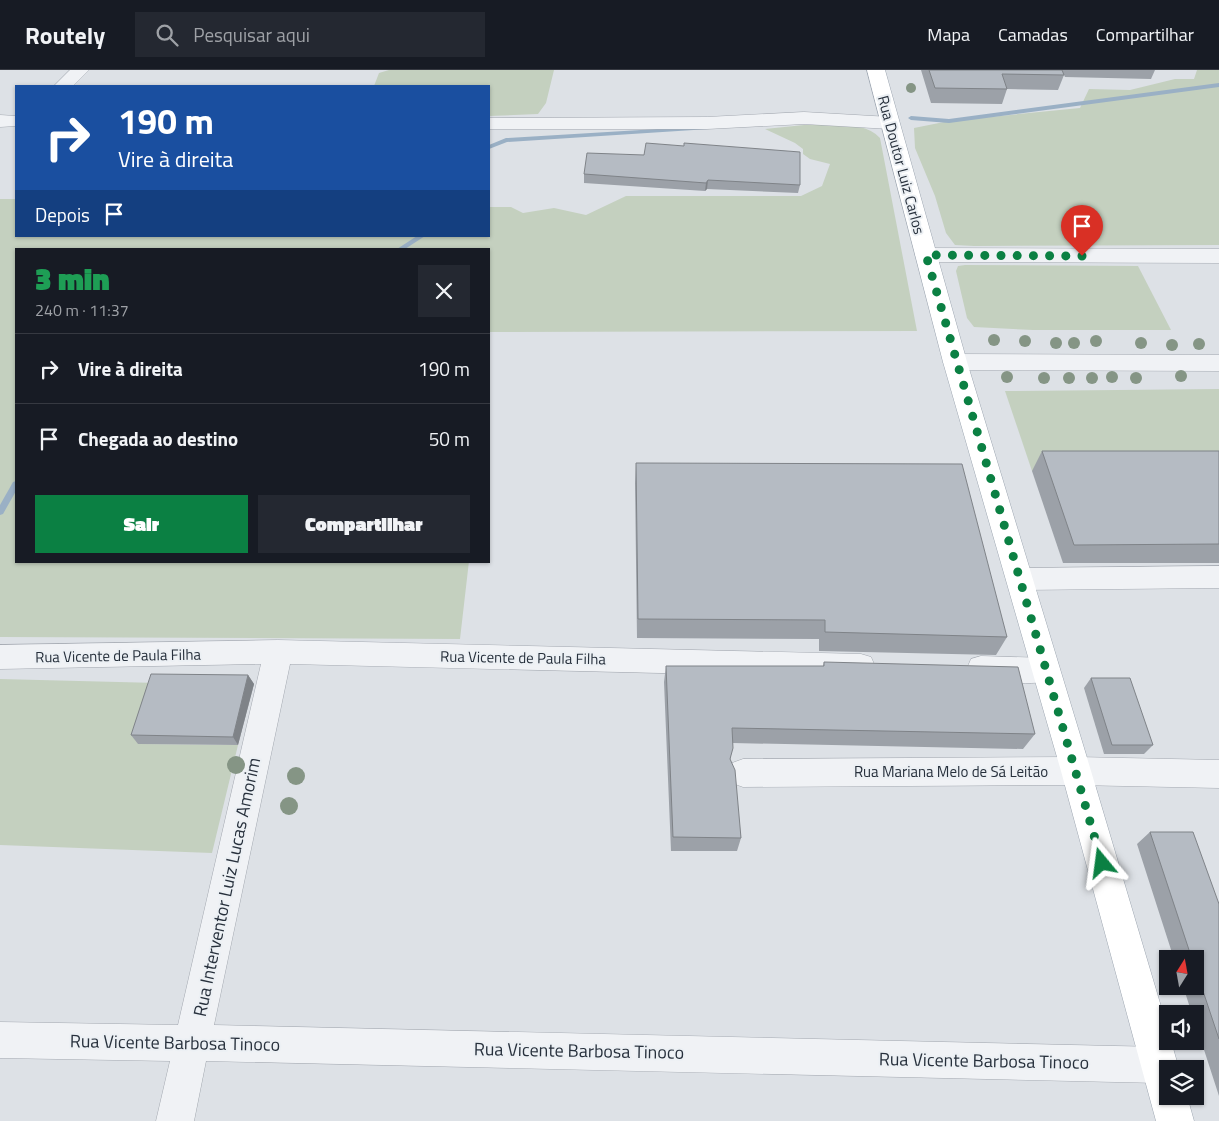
<!DOCTYPE html>
<html lang="pt">
<head>
<meta charset="utf-8">
<style>
	body { margin:0; font-family:"Titillium Web",sans-serif; background:#242831; color:#f1f3f6; height:100vh; display:flex; flex-direction:column; font-size:19px; white-space:nowrap }
	* { box-sizing:border-box; margin:0 }
	p { font-size:16px; color:#9ea1a6 }
	.icon { flex:none; width:28px; height:28px; fill:none; stroke:currentColor; stroke-width:2; stroke-linecap:round; stroke-linejoin:round }
	.map { position:relative; flex:1; overflow:hidden }
	.details { position:absolute; left:15px; top:178px; width:475px; height:315px; display:flex; flex-direction:column; background:#171b24; border-radius:0px; box-shadow:0 1px 4px #0004 }
	.details>* { flex:none }
	.top-card { position:absolute; left:15px; top:15px; width:475px; height:152px; border-radius:0px; box-shadow:0 1px 4px #0004; background:#1a4fa0; color:#fff; overflow:hidden }
	.needle { width:32px; rotate:11deg }
	.buttons { position:absolute; left:1159px; top:880px; display:grid; gap:10px }
	.buttons a { display:grid; place-items:center; width:45px; height:45px; border-radius:0px; background:#171b24; box-shadow:0 1px 4px #0004; font-size:25px }
	.pin { position:absolute; display:grid; place-items:center; width:42px; height:42px; color:#fff; margin:-51px -21px; border-radius:50% 50% 50% 0; rotate:-45deg; box-shadow:0 0 5px #0007 }
	.pin .icon { rotate:45deg }
	.me { position:absolute; width:55px; margin:-28px; rotate:344deg; stroke-linejoin:round; filter:drop-shadow(0 0 4px #0008) }
	.turn { display:flex; align-items:center; gap:18px; height:105px; padding:0 20px; font-size:22px }
	.turn .icon { width:65px; height:65px; stroke-width:2.5 }
	.turn b { display:block; font-size:35px; line-height:42px }
	.then { display:flex; align-items:center; height:48px; padding:0 20px; background:#0003; gap:10px; font-size:19px }
	.round { display:grid; place-items:center; flex:none; width:52px; height:52px; border-radius:0px; background:#242831 }
	.summary { display:flex; align-items:center; justify-content:space-between; height:85px; padding:0 20px }
	h1 { font-size:30px; font-weight:800; line-height:38px; color:#1e9e55 }
	.action { display:flex; gap:10px; margin-top:auto; padding:10px 20px }
	.action a { flex:1; height:58px; border-radius:0px; background:#0b8043; color:#fff; font-size:20px; font-weight:800; line-height:58px; text-align:center }
	.action a+a { background:#242831; color:#f1f3f6 }
	ul { padding:0; list-style:none }
	li { display:flex; align-items:center; gap:15px; height:70px; padding:0 20px; border-top:1px solid #363941 }
	li div { flex:1 }
	li b { display:block; font-size:19px }
	li em { font-style:normal }
	header { display:flex; align-items:center; gap:30px; box-sizing:border-box; height:70px; padding:0 25px; background:#171b24; border-bottom:1px solid #363941 }
	header strong { font-size:24px }
	nav { display:flex; gap:28px; margin-inline-start:auto; font-size:18px }
	.search { width:350px; height:45px; background:#242831; display:flex; align-items:center; gap:12px; box-sizing:border-box; padding:0 18px; border-radius:0px; color:#9ea1a6; font-size:19px }
	.map>svg:first-child { display:block }
	.green { fill:#c4d0bf }
	.lines { fill:none; stroke-linecap:round; stroke-linejoin:round }
	.stream { fill:#9ab0c5; fill-rule:evenodd }
	.minor-casing { stroke:#a3a8b0; stroke-width:1 }
	.primary-casing { stroke:#9da6b1; stroke-width:1 }
	.minor { fill:#f0f2f5; fill-rule:evenodd }
	.primary { fill:#fff; fill-rule:evenodd }
	.tree { fill:#859585 }
	.wall { fill:#9ca1a8 }
	.shaded-wall { fill:#7f8388 }
	.building { fill:#b5bbc3; stroke:#7f8388 }
	.route { stroke:#0b8043; stroke-width:9; stroke-dasharray:0 16.2 }
	.labels { text-anchor:middle; stroke-width:4; stroke-linejoin:round; paint-order:stroke }
	.street-label { font-size:15px; fill:#27303c; stroke:#ecf0f4 }
	.near-street-label { font-size:18px; fill:#27303c; stroke:#ecf0f4 }
</style>
</head>
<body>
<header>
<strong>Routely</strong>
<div class="search"><svg class="icon" aria-label="search" viewBox="0 0 24 24"><circle cx="10" cy="10" r="6"/><path d="M15 15l6 6"/></svg>Pesquisar aqui</div>
<nav><a>Mapa</a><a>Camadas</a><a>Compartilhar</a></nav>
</header>
<div class="map">
<svg width="1219" height="1051" viewBox="0 0 1219 1051">
	<rect width="100%" height="100%" fill="#dde1e6"/>
	<g class="green">
		<polygon points="389,0 554,0 546,33 538,44 489,46 489,16 374,16 379,3"/>
		<polygon points="1197,0 1219,0 1219,175 974,176 955,175 946,163 935,126 915,78 914,58 949,51 1080,38 1089,19 1130,20 1175,9 1194,9"/>
		<path d="M804 55C829 56 862 49 880 68L917 261 489 262V179H16V491H469L460 569 0 567V129H16V166H489V137H511L523 143 554 138 586 145 626 126H801L822 116 830 94 810 89 803 84V79L795 73 765 59Z"/>
		<polygon points="965,195 1138,196 1171,260 1033,260 974,257 967,248 956,201 958,196"/>
		<polygon points="1219,319 1219,399 1032,401 1005,321"/>
		<polygon points="0,609 158,613 139,674 238,675 212,783 0,775"/>
	</g>
	<g class="lines">
		<g class="stream">
			<polygon points="1219,13 1219,17 949,53 911,50 908,48 911,46 949,49"/>
			<polygon points="707,56 710,58 709,59 507,72 489,79 489,75 506,68"/>
			<polygon points="417,166 425,166 405,179 397,179"/>
			<polygon points="16,411 16,421 3,444 0,445 0,435 13,412"/>
		</g>
		<defs>
			<g id="minor">
				<polygon points="70,0 89,0 73,16 54,16"/>
				<polygon points="804,42 890,47 897,49 899,53 897,57 890,59 804,54 707,59 489,59 489,48 707,47"/>
				<polygon points="0,45 16,46 16,56 0,57"/>
				<polygon points="926,178 1219,179 1219,193 926,192 919,190 915,185 919,180"/>
				<polygon points="955,284 1219,285 1219,301 955,300 947,298 943,292 947,286"/>
				<polygon points="1219,496 1219,518 1020,520 1010,517 1006,509 1010,501 1020,498"/>
				<polygon points="278,570 861,584 871,587 875,596 871,605 861,608 290,594 214,955 1159,977 1172,982 1177,995 1176,999 1168,999 1168,1010 1159,1013 206,991 194,1051 156,1051 170,991 0,988 0,952 178,955 261,594 0,599 0,575"/>
				<path d="M981 586 1046 588 1056 591 1060 600 1056 609C1037 616 990 614 971 607L967 598 971 589Z"/>
				<polygon points="1076,687 1219,690 1219,718 1076,715 743,717 732,713 728,703 732,693 743,689"/>
			</g>
			<polygon id="primary" points="867,0 885,0 967,292 1091,701 1168,960 1168,971 1171,971 1179,999 1168,999 1168,1026 1187,1026 1194,1051 1156,1051 1061,701 943,292"/>
		</defs>
		<use href="#minor" class="minor-casing"/>
		<use href="#primary" class="primary-casing"/>
		<use href="#minor" class="minor"/>
		<use href="#primary" class="primary"/>
	</g>
	<g class="tree">
		<circle cx="911" cy="18" r="5"/>
		<circle cx="994" cy="270" r="6"/>
		<circle cx="1025" cy="271" r="6"/>
		<circle cx="1096" cy="271" r="6"/>
		<circle cx="1056" cy="273" r="6"/>
		<circle cx="1074" cy="273" r="6"/>
		<circle cx="1141" cy="273" r="6"/>
		<circle cx="1199" cy="274" r="6"/>
		<circle cx="1172" cy="275" r="6"/>
		<circle cx="1181" cy="306" r="6"/>
		<circle cx="1007" cy="307" r="6"/>
		<circle cx="1112" cy="307" r="6"/>
		<circle cx="1044" cy="308" r="6"/>
		<circle cx="1069" cy="308" r="6"/>
		<circle cx="1092" cy="308" r="6"/>
		<circle cx="1136" cy="308" r="6"/>
		<circle cx="236" cy="695" r="9"/>
		<circle cx="296" cy="706" r="9"/>
		<circle cx="289" cy="736" r="9"/>
	</g>
	<g class="wall">
		<polygon points="921,0 1155,0 1151,9 1065,7 1064,5 1058,20 1007,19 1002,34 931,33"/>
		<polygon points="644,85 800,115 798,123 707,119 705,121 584,113 584,104"/>
		<polygon points="1042,381 1219,381 1219,493 1063,493 1032,401"/>
		<polygon points="636,393 1007,567 996,585 819,581 819,569 637,568 635,413"/>
		<polygon points="824,592 1035,664 1023,679 733,673 730,691 741,768 737,781 671,781 664,612 666,596 823,596"/>
		<polygon points="248,605 254,614 238,675 138,674 131,665"/>
		<polygon points="1091,608 1153,675 1144,684 1104,684 1084,618"/>
		<polygon points="1150,762 1219,834 1219,1026 1195,952 1195,944 1192,944 1183,916 1195,916 1195,889 1174,889 1137,774"/>
	</g>
	<g class="shaded-wall">
		<polygon points="708,110 707,119 705,121 706,113"/>
		<polygon points="248,605 254,614 238,675 233,667"/>
	</g>
	<g class="building">
		<polygon points="929,0 1062,0 1064,5 1002,4 1007,19 935,18"/>
		<polygon points="646,73 684,76 684,73 800,82 800,115 708,110 706,113 584,104 587,83 644,85"/>
		<polygon points="1042,381 1219,381 1219,474 1074,475"/>
		<polygon points="636,393 962,394 1007,567 825,562 825,550 638,549"/>
		<polygon points="824,592 1018,597 1035,664 732,658 733,678 730,689 735,700 741,768 673,767 666,596 824,596"/>
		<polygon points="151,604 248,605 233,667 131,665"/>
		<polygon points="1091,608 1130,608 1153,675 1112,675"/>
		<polygon points="1150,762 1193,762 1219,834 1219,969 1195,897 1195,889 1192,889"/>
	</g>
	<g class="lines">
		<polyline class="route" points="1082,186 926,185 1102,793"/>
	</g>
	<g class="labels">
		<g class="street-label">
			<text transform="translate(901 95) rotate(75)" y="5">Rua Doutor Luiz Carlos</text>
			<text transform="translate(118 586) rotate(-1)" y="5">Rua Vicente de Paula Filha</text>
			<text transform="translate(523 588) rotate(1)" y="5">Rua Vicente de Paula Filha</text>
			<text x="951" y="707">Rua Mariana Melo de Sá Leitão</text>
		</g>
		<g class="near-street-label">
			<text transform="translate(227 817) rotate(-78)" y="6">Rua Interventor Luiz Lucas Amorim</text>
			<text transform="translate(175 973) rotate(1)" y="6">Rua Vicente Barbosa Tinoco</text>
			<text transform="translate(579 981) rotate(1)" y="6">Rua Vicente Barbosa Tinoco</text>
			<text transform="translate(984 991) rotate(1)" y="6">Rua Vicente Barbosa Tinoco</text>
		</g>
	</g>
</svg>
<div class="buttons">
<a><svg class="needle" viewBox="-14 -14 28 28"><path d="M0-13l5 13h-10z" fill="#e53935"/><path d="M0 13l5-13h-10z" fill="#9ea1a6"/></svg></a>
<a><svg class="icon" aria-label="sound" viewBox="0 0 24 24"><path d="M4 9h4l5-4v14l-5-4H4zM17 9q2 3 0 6"/></svg></a>
<a><svg class="icon" aria-label="layers" viewBox="0 0 24 24"><path d="M12 4l9 5-9 5-9-5zM3 14l9 5 9-5"/></svg></a>
</div>
<div class="pin" style="left:1082px;top:186px;background:#d93025"><svg class="icon" aria-label="arrive" viewBox="0 0 24 24"><path d="M6 21V4h12l-3 4 3 4H6"/></svg></div>
<svg class="me" style="left:1102px;top:793px" viewBox="-20 -20 40 40"><path d="M0-17L14 15 0 8-14 15z" fill="#0b8043" stroke="#fff" stroke-width="4"/></svg>
<div class="top-card">
<div class="turn"><svg class="icon" aria-label="right" viewBox="0 0 24 24"><path d="M7 20v-9h11M14 6l5 5-5 5"/></svg><div><b>190 m</b>Vire à direita</div></div>
<div class="then">Depois<svg class="icon" aria-label="arrive" viewBox="0 0 24 24"><path d="M6 21V4h12l-3 4 3 4H6"/></svg></div>
</div>
<section class="details">
<div class="summary"><div><h1>3 min</h1><p>240 m · 11:37</p></div><a class="round"><svg class="icon" aria-label="close" viewBox="0 0 24 24"><path d="M6 6l12 12M18 6L6 18"/></svg></a></div>
<ul>
<li><svg class="icon" aria-label="right" viewBox="0 0 24 24"><path d="M7 20v-9h11M14 6l5 5-5 5"/></svg><div><b>Vire à direita</b></div><em>190 m</em></li>
<li><svg class="icon" aria-label="arrive" viewBox="0 0 24 24"><path d="M6 21V4h12l-3 4 3 4H6"/></svg><div><b>Chegada ao destino</b></div><em>50 m</em></li>
</ul>
<div class="action"><a>Sair</a><a>Compartilhar</a></div>
</section>
</div>
</body>
</html>
